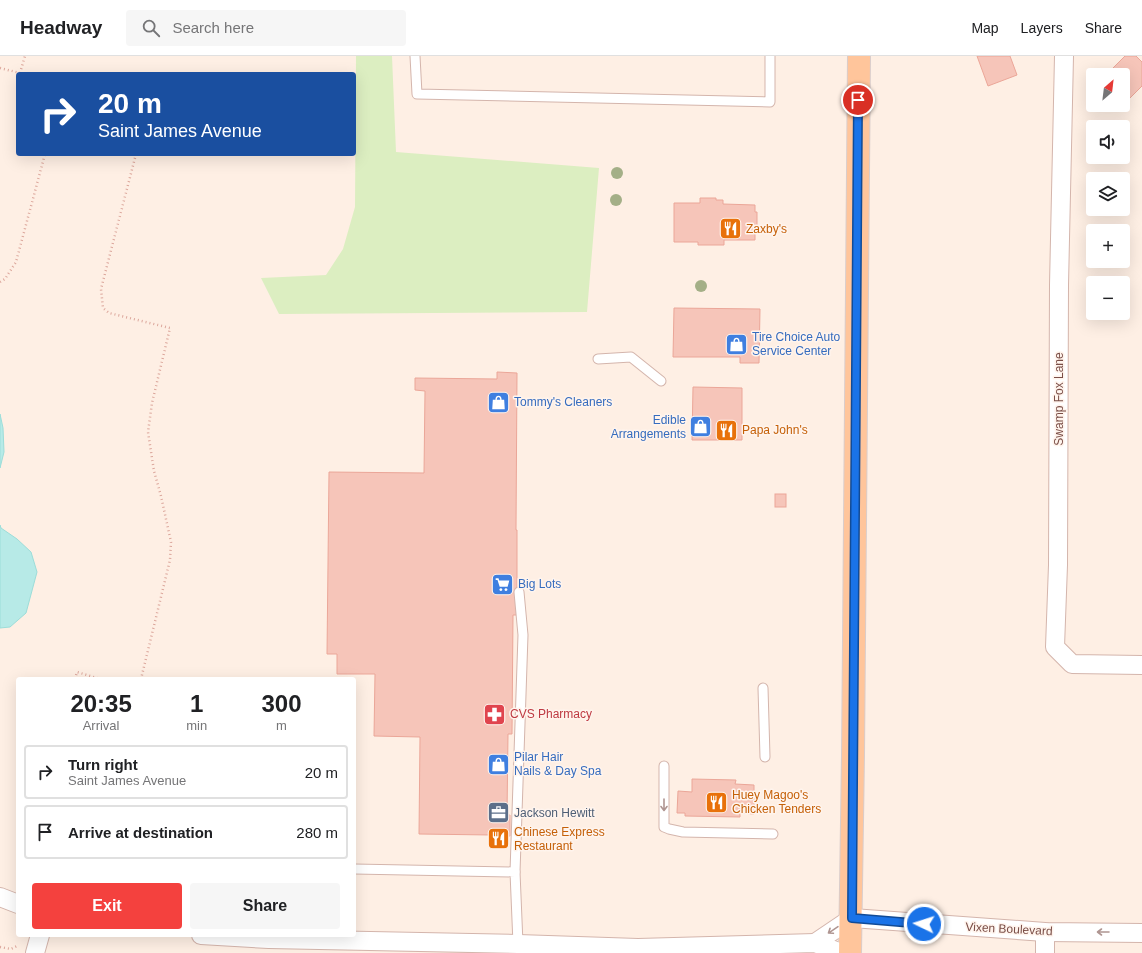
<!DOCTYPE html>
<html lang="en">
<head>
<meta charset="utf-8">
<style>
	body { margin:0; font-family:Arial,sans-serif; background:#f6f6f6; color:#202124; height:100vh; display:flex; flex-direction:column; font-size:15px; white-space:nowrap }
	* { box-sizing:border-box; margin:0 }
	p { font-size:13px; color:#757577 }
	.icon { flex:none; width:22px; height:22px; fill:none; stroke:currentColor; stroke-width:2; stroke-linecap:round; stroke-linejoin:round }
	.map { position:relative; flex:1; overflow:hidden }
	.drawer { position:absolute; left:16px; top:621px; width:340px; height:260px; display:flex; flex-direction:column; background:#fff; border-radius:4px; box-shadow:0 4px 16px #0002 }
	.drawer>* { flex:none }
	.guide { position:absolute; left:16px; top:16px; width:340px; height:84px; border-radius:4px; box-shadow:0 4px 16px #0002; background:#1a4fa0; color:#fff; overflow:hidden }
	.needle { width:26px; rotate:28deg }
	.controls { position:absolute; left:1086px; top:12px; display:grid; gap:8px }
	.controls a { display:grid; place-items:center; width:44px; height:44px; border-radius:4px; background:#fff; box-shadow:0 4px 16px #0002; font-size:20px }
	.pin { position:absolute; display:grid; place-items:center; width:34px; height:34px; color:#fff; margin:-17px; border:2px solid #fff; border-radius:50%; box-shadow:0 1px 4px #0007 }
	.me { position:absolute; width:44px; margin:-22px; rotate:274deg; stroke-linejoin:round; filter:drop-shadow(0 0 3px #0008) }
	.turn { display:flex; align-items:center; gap:14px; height:84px; padding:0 16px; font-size:18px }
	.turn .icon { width:52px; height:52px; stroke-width:2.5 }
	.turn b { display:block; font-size:28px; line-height:34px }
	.eta { display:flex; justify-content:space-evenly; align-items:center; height:68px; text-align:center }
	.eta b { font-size:24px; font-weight:700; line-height:28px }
	.action { display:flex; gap:8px; margin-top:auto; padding:8px 16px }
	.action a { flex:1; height:46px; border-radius:4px; background:#f4413e; color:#fff; font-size:16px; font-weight:700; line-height:46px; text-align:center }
	.action a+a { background:#f6f6f6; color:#202124 }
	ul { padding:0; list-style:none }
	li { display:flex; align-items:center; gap:12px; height:54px; margin:0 8px 6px; padding:0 8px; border:2px solid #e0e0e0; border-radius:4px }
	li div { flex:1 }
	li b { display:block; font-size:15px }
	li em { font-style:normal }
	header { display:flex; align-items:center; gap:24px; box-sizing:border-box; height:56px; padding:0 20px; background:#fff; border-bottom:1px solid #e0e0e0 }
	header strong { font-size:19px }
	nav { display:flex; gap:22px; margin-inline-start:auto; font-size:14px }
	.search { width:280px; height:36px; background:#f6f6f6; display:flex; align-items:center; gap:10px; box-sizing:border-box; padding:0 14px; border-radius:4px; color:#757577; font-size:15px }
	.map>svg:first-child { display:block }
	.green { fill:#dceec1 }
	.water { fill:#b7eae7; stroke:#9cddd9 }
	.building { fill:#f6c5b9; stroke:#eba698 }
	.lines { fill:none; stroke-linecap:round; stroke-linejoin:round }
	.lane-casing { stroke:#d4b5ac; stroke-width:11 }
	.street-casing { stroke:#d4b5ac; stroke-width:20 }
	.primary-casing { stroke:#dacdcb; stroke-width:24 }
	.path { stroke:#dca79c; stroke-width:2.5; stroke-dasharray:1 3; stroke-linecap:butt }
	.lane { stroke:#fff; stroke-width:9 }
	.street { stroke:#fff; stroke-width:18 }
	.primary { stroke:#ffc59b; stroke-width:22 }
	.tree { fill:#a4af87 }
	.oneway { stroke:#af9591 }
	.route-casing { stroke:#114b97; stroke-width:10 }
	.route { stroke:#1a73e8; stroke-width:7 }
	.labels { text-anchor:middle; stroke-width:3; stroke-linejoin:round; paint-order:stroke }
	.food-label { font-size:12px; fill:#c56008; stroke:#fff4ed; text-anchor:start }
	.shop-label { font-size:12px; fill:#366cbe; stroke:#fff4ed; text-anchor:start }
	.street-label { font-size:12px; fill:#7a4e47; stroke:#fff4ed }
	.health-label { font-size:12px; fill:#be3a42; stroke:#fff4ed; text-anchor:start }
	.service-label { font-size:12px; fill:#4e5e75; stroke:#fff4ed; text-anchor:start }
</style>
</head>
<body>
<header>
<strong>Headway</strong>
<div class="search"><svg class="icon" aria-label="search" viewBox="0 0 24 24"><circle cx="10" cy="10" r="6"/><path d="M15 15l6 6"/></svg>Search here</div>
<nav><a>Map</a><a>Layers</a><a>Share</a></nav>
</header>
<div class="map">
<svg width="1142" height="897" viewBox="0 0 1142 897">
	<rect width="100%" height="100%" fill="#feefe4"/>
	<polygon class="green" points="356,0 392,0 396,96 599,112 587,256 279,258 261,222 326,219 343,193 355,151"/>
	<g class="water">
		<polygon points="0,358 3,372 4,396 0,412"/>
		<polygon points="0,469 1,472 17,483 31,496 37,516 26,557 10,571 0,572"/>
	</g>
	<g class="building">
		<polygon points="977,0 1010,0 1017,19 988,30"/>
		<polygon points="1125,0 1136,0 1142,6 1142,30 1130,42 1123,36 1123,19 1106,19"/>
		<polygon points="700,142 716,142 716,144 723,144 723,148 755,149 755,156 757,156 757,174 755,174 755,184 724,184 724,189 698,189 698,186 674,186 674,147 700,147"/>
		<polygon points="674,252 760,253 759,307 740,307 740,301 673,301"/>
		<polygon points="497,316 517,317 516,474 517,474 517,559 513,559 512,678 508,678 507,759 510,759 510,780 491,780 491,779 419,778 420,681 374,680 375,618 337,618 337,598 327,598 329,416 424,417 425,335 415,334 415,322 497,323"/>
		<polygon points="693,331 742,332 742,384 692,384"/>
		<rect x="775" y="438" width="11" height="13"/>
		<polygon points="692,723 736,724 735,728 754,729 754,758 740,757 740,761 685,760 685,757 677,757 678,735 692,736"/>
	</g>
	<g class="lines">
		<defs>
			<g id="lane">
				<polyline points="415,0 417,38 770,46 770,0"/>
				<polyline points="598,303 631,301 661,325"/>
				<polyline points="763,632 765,701"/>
				<polyline points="664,710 664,771 669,773 683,776 773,778"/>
				<polyline points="354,813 515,816 518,888"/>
				<polyline points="515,816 523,579 519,536"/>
			</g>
			<g id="street">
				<polyline points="1064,0 1059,229 1058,509 1055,591 1072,608 1142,609"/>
				<polyline points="0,841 18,848"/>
				<polyline points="1045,876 1045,897"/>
				<polyline points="201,879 269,883 518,888 638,892 815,887 841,897"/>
				<polyline points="815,887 852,862 1045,876 1142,877"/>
				<polyline points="35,897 40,879"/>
			</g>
			<polyline id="primary" points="850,897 853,700 859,0"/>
		</defs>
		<use href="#lane" class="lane-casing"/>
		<use href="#street" class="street-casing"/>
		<use href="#primary" class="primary-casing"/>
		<g class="path">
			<polyline points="0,12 24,18"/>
			<polyline points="20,17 25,0"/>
			<polyline points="136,98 101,233 103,252 109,257 170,272 152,347 148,376 154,415 161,440 171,486 170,504 141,623"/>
			<polyline points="0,226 5,223 16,206 45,98"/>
			<polyline points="75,623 77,616 100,623"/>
			<polyline points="0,891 11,893 17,890"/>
		</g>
		<use href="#lane" class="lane"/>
		<use href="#street" class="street"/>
		<use href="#primary" class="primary"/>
	</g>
	<g class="tree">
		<circle cx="617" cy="117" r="6"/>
		<circle cx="616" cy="144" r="6"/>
		<circle cx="701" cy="230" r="6"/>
	</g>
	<defs><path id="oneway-shaft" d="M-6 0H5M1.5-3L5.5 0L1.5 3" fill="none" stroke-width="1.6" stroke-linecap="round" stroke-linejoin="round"/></defs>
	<g class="oneway">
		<use href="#oneway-shaft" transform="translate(664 749) rotate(90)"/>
		<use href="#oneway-shaft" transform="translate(833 874) rotate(146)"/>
		<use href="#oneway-shaft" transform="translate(1103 876) rotate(-180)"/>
	</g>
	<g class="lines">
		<defs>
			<polyline id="route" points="858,44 852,862 924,868"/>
		</defs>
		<use href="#route" class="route-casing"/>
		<use href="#route" class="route"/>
	</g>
	<defs>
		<symbol id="restaurant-square" viewBox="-11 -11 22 22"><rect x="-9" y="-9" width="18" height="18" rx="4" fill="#e8710a" stroke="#fff4ed"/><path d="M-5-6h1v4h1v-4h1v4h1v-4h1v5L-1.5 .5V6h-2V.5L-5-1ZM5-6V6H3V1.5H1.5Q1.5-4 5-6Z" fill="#fff"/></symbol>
		<symbol id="shop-square" viewBox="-11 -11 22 22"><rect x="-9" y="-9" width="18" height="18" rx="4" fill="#3f7fe0" stroke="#fff4ed"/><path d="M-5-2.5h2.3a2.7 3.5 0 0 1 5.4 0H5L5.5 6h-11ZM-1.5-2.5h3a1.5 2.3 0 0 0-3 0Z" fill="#fff"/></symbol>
		<symbol id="supermarket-square" viewBox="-11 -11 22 22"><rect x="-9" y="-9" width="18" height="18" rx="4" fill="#3f7fe0" stroke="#fff4ed"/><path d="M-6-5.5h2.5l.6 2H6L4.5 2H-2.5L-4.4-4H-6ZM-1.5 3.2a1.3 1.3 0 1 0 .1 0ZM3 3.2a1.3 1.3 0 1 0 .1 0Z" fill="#fff"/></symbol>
		<symbol id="pharmacy-square" viewBox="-11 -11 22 22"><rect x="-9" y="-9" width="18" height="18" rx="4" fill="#e0444e" stroke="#fff4ed"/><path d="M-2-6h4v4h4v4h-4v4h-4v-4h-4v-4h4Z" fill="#fff"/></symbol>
		<symbol id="office-square" viewBox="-11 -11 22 22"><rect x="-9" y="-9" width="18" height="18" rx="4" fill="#5c6f8a" stroke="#fff4ed"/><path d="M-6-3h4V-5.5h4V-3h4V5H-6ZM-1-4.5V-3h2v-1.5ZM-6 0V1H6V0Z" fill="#fff"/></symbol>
	</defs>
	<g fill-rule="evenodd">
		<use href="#restaurant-square" x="718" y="160" width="25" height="25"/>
		<use href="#shop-square" x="724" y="276" width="25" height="25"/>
		<use href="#shop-square" x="486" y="334" width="25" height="25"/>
		<use href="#shop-square" x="688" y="358" width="25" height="25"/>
		<use href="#restaurant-square" x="714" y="362" width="25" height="25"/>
		<use href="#supermarket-square" x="490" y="516" width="25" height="25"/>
		<use href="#pharmacy-square" x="482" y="646" width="25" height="25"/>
		<use href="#shop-square" x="486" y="696" width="25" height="25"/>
		<use href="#restaurant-square" x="704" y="734" width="25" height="25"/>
		<use href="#office-square" x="486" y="744" width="25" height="25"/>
		<use href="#restaurant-square" x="486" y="770" width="25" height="25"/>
	</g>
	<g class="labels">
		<g class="food-label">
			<text x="746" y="177">Zaxby's</text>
			<text x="742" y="378">Papa John's</text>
			<text x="732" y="743">Huey Magoo's<tspan x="732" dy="14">Chicken Tenders</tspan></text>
			<text x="514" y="780">Chinese Express<tspan x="514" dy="14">Restaurant</tspan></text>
		</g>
		<g class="shop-label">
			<text x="752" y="285">Tire Choice Auto<tspan x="752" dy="14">Service Center</tspan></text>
			<text x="514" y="350">Tommy's Cleaners</text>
			<text x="686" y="368" text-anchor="end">Edible<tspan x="686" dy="14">Arrangements</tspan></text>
			<text x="518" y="532">Big Lots</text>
			<text x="514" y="705">Pilar Hair<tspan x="514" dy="14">Nails &amp; Day Spa</tspan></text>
		</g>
		<g class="street-label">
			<text transform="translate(1059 343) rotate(-90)" y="4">Swamp Fox Lane</text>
			<text transform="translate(1009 873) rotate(3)" y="4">Vixen Boulevard</text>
		</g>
		<g class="health-label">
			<text x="510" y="662">CVS Pharmacy</text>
		</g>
		<g class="service-label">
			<text x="514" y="761">Jackson Hewitt</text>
		</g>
	</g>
</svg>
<div class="controls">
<a><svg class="needle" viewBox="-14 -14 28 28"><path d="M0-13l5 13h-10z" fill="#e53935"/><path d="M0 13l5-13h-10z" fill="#757577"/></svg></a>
<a><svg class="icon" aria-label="sound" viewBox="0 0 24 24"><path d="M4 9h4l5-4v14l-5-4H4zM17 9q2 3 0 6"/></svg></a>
<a><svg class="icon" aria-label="layers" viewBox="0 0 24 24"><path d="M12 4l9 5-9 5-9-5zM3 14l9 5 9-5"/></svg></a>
<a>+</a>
<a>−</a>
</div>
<div class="pin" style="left:858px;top:44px;background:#d93025"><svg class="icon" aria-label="arrive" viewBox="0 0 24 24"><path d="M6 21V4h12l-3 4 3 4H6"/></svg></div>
<svg class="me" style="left:924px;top:868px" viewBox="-20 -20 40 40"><circle r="17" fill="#1a73e8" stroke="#fff" stroke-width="3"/><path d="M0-11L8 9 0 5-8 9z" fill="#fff"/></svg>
<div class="guide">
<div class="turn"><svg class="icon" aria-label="right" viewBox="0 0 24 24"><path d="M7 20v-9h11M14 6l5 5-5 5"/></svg><div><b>20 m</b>Saint James Avenue</div></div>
</div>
<section class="drawer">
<div class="eta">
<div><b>20:35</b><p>Arrival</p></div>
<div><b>1</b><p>min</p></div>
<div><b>300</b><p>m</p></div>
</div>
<ul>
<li><svg class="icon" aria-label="right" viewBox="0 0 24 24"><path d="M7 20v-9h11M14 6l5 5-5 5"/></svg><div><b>Turn right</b><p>Saint James Avenue</p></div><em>20 m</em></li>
<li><svg class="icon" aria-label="arrive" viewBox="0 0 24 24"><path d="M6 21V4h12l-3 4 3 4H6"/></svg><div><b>Arrive at destination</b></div><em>280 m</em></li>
</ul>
<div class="action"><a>Exit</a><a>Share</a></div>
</section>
</div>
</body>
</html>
